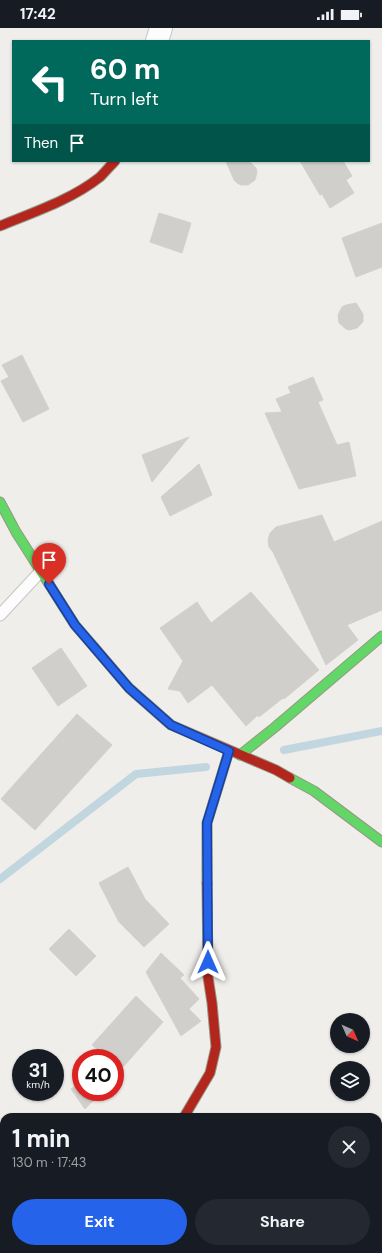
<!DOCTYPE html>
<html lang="en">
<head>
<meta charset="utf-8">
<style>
	body { margin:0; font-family:"DM Sans",sans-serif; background:#242831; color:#f1f3f6; height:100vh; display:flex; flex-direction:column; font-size:15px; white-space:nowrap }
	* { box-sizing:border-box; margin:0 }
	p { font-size:13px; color:#9ea1a6 }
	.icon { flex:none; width:22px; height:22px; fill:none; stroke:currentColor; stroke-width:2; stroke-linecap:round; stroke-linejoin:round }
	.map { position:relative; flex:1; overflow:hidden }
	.panel { position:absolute; left:0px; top:1085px; width:382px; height:140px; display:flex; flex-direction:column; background:#171b24; border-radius:12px 12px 0 0; box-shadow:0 1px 3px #0004 }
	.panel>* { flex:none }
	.guide { position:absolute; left:12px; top:12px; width:358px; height:122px; border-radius:0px; box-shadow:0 1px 3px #0004; background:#00695c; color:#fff; overflow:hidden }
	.needle { width:26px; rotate:135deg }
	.buttons { position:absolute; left:330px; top:985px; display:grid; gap:8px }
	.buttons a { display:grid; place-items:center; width:40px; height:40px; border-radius:50%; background:#171b24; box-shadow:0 1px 3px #0004; font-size:20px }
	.speed { position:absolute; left:12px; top:1021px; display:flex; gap:8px; font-size:20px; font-weight:700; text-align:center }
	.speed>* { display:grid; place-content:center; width:52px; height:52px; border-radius:50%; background:#171b24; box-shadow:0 1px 3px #0004; line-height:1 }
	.speed small { font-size:10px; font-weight:400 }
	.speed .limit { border:6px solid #d22; background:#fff; color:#111 }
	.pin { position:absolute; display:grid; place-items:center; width:34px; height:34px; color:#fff; margin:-41px -17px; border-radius:50% 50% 50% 0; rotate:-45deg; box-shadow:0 0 4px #0007 }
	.pin .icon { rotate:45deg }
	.me { position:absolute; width:44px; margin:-22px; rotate:0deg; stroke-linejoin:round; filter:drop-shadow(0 0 3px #0008) }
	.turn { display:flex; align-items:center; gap:14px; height:84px; padding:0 12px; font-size:18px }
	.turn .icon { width:52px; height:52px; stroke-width:2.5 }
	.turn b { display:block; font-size:28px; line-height:34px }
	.then { display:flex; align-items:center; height:38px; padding:0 12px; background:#0003; gap:8px; font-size:15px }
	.round { display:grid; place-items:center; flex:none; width:42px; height:42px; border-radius:21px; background:#242831 }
	.overview { display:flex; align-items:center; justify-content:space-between; height:68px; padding:0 12px }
	h1 { font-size:24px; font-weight:700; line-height:30px }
	.button { display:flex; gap:8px; margin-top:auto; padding:8px 12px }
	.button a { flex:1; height:46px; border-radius:24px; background:#2563eb; color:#fff; font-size:16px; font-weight:700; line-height:46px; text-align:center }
	.button a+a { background:#242831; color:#f1f3f6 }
	.status { display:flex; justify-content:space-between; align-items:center; height:28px; padding:0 20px; background:#171b24; direction:ltr }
	.status svg { height:11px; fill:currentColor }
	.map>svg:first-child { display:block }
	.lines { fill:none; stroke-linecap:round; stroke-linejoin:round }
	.stream { stroke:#c2d6df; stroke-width:8 }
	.building { fill:#d0cfcc; stroke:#d3d0cd }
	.lane-casing { stroke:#c6c5c3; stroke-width:13 }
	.street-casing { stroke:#c6c5c3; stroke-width:24 }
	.fast-casing { stroke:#959884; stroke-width:11 }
	.jam-casing { stroke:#959884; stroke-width:11 }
	.lane { stroke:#fdfcfc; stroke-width:11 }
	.street { stroke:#fdfcfc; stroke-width:22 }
	.fast { stroke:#63d668; stroke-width:9 }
	.jam { stroke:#b3261e; stroke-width:9 }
	.route-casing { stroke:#184099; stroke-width:10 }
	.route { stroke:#2563eb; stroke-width:7 }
</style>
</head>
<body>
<div class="status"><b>17:42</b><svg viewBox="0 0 49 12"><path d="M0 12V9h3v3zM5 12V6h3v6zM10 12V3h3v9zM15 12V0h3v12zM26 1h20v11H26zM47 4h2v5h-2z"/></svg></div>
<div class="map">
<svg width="382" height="1225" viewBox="0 0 382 1225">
	<rect width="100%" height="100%" fill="#f0eeeb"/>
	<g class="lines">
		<g class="stream">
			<polyline points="284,722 382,703"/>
			<polyline points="0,851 136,746 206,739"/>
		</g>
	</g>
	<g class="building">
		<polygon points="226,133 246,133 250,134 256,140 257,144 255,152 248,157 241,157 237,155 234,152"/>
		<polygon points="300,133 343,133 352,148 346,152 354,165 330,180 322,166 320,167"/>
		<polygon points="159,185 191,195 182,225 150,214"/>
		<polygon points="382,195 382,239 356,249 342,210"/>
		<polygon points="356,275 363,286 363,294 357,300 349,302 346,301 339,295 338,287 342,279 346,277"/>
		<polygon points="22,327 49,381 23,394 1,353 9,349 2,337"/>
		<polygon points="313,349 323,372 318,374 337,417 349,414 356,448 299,461 265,385 282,384 276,371 291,365 288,359"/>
		<polygon points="189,409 152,454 142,427"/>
		<polygon points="199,436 212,467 170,488 161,469"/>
		<polygon points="322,487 334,514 382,493 382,582 347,597 358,612 326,637 273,524 269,519 268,512 270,505 276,499"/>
		<polygon points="251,564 319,642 284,671 283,670 259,689 258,687 246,698 212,657 188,675 180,663 168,661 183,633 160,600 197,574 211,595"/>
		<polygon points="61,620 87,658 58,678 32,640"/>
		<polygon points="77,686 112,717 35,802 1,771"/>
		<polygon points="128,839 145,871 169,896 144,919 119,894 99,855"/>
		<polygon points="69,901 96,928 76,948 49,921"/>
		<polygon points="161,925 184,947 180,950 199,971 189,981 201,993 181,1008 146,944"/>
		<polygon points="136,968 163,994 115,1048 115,1030 108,1030 92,1017"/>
		<polygon points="81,1054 81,1064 101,1064 85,1081 71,1061"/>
	</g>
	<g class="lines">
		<defs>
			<polyline id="lane" points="0,587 41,543"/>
			<g id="street">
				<polyline points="157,13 161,0"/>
				<polyline points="0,1196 4,1200"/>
				<polyline points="28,1221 37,1225"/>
				<polyline points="77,1225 86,1221"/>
			</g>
			<g id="fast">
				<polyline points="0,474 16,504 75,597 94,619"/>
				<polyline points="240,727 274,700 382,608"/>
				<polyline points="290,750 314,763 382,814"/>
				<polyline points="207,855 207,795 229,723"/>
			</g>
			<g id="jam">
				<path d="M0 198C34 184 71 172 100 149 105 144 110 138 115 133"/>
				<polyline points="94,619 129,660 171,697 276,742 290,750"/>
				<polyline points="184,1089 210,1045 216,1019 212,975 208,949 207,855"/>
			</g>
		</defs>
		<use href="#lane" class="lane-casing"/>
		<use href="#street" class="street-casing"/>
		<use href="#fast" class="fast-casing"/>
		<use href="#jam" class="jam-casing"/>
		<use href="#lane" class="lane"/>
		<use href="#street" class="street"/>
		<use href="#fast" class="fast"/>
		<use href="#jam" class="jam"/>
	</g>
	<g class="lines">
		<defs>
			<polyline id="route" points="49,556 75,597 129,660 171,697 229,723 207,795 208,934"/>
		</defs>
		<use href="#route" class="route-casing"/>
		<use href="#route" class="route"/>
	</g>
</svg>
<div class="buttons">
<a><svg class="needle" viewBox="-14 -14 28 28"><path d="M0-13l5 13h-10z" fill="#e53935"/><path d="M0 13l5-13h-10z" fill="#9ea1a6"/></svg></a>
<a><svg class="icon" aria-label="layers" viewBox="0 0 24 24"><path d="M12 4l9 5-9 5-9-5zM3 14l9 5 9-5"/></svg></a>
</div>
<div class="speed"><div>31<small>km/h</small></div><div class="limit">40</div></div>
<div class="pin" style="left:49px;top:556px;background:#d93025"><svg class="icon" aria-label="arrive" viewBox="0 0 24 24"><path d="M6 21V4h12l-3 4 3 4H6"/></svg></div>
<svg class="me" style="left:208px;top:934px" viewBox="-20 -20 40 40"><path d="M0-17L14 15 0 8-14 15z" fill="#2563eb" stroke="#fff" stroke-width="4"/></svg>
<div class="guide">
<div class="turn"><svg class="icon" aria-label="left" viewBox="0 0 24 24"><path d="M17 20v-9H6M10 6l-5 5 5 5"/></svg><div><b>60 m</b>Turn left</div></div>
<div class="then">Then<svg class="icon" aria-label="arrive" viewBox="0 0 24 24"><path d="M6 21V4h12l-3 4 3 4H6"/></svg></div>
</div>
<section class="panel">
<div class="overview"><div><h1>1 min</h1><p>130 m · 17:43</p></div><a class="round"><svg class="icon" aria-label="close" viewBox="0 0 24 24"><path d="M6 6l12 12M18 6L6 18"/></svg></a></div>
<div class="button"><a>Exit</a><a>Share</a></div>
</section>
</div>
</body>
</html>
